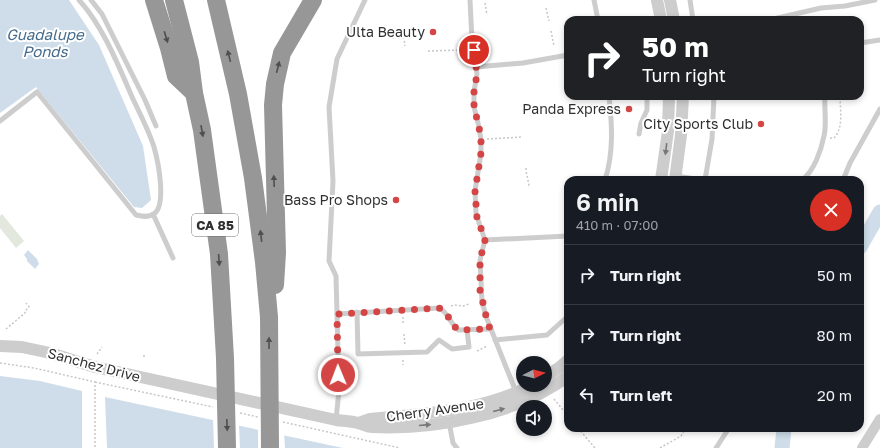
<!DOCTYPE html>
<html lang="en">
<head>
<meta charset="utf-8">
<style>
	body { margin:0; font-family:"Golos Text",sans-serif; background:#20242c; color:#f1f3f6; height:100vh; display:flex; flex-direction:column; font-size:15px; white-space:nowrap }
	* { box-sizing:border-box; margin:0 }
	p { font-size:13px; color:#9ea1a6 }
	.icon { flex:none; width:22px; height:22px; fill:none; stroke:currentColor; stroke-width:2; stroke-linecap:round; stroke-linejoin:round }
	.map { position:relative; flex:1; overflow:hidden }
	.sheet { position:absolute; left:564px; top:176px; width:300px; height:256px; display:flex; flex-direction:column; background:#171b24; border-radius:12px; box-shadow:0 2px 6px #0003 }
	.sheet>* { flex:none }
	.banner { position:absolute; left:564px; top:16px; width:300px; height:84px; border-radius:12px; box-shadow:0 2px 6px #0003; background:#202124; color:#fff; overflow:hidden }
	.needle { width:26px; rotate:84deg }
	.tools { position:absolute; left:516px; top:356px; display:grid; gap:8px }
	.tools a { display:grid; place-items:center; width:36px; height:36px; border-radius:50%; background:#171b24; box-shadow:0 2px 6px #0003; font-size:20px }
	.pin { position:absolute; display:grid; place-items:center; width:34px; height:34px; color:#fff; margin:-17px; border:2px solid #fff; border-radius:50%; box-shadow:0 1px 4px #0007 }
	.me { position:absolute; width:44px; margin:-22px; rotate:359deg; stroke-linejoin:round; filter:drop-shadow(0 0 3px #0008) }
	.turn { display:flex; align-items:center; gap:14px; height:84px; padding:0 12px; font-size:18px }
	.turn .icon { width:52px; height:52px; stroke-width:2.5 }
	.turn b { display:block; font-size:28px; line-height:34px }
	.round { display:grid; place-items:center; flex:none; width:42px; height:42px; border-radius:21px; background:#20242c }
	.head { display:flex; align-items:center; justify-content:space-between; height:68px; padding:0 12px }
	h1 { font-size:24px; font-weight:600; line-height:30px }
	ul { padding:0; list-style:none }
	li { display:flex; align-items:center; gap:12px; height:60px; padding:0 12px; border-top:1px solid #363941 }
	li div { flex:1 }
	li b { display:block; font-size:15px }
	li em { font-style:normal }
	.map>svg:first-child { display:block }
	.green { fill:#e2e8dd }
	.water { fill:#cedde9 }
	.pier { fill:#fff }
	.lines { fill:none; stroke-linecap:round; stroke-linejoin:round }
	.river { stroke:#cedde9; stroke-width:15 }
	.path { stroke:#c7c7c7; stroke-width:1.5; stroke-dasharray:2 2; stroke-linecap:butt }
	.service { stroke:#cdcdcd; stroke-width:5 }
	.minor { stroke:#cdcdcd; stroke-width:10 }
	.tertiary { stroke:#cdcdcd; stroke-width:12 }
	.motorway { stroke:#979797; stroke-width:18 }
	.oneway { fill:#4f4f4f }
	.oneway2 { fill:#777 }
	.route { stroke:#d44545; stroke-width:7; stroke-dasharray:0 12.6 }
	.poi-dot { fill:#d44545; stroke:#fff; stroke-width:1.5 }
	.labels { text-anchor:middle; stroke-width:4; stroke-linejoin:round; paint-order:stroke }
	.shield { fill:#fff; stroke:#6e6e6e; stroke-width:1 }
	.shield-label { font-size:13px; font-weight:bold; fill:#303030 }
	.poi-label { font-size:14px; fill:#303030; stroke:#fff; text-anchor:end }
	.street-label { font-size:14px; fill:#303030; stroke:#fff }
	.water-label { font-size:15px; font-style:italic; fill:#456b8b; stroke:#fff }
</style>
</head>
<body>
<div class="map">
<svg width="880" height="448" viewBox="0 0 880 448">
	<rect width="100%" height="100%" fill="#fff"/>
	<polygon class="green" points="2,214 24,241 16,248 0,228 0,216"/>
	<g class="water">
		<polygon points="0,0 69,0 99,45 143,146 151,200 142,208 134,207 36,87 0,113"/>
		<polygon points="28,250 37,259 39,264 35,269 27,261 27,259 24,255"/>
		<polygon points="0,376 40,381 82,391 82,448 0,448"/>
		<polygon points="105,397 343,448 107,448"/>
	</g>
	<g class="pier">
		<polygon points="213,418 239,424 240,448 214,448"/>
		<polygon points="258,428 284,433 285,448 258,448"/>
	</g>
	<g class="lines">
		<g class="river">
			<polyline points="860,247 880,212"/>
			<polyline points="782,448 784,428"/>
		</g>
		<g class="path">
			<polyline points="485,3 487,15"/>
			<polyline points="546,8 549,21"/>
			<polyline points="403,29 405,46"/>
			<polyline points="393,30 393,39"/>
			<polyline points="551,31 554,46"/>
			<polyline points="428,51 463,50"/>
			<polyline points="694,125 706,126"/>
			<path d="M830 138H834C844 127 840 110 840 96"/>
			<polyline points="487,139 522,137"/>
			<path d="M526 168C526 175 529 181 529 188"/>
			<polyline points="451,306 454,305 463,306 469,304"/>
			<polyline points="403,317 403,325"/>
			<polyline points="6,329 25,313 25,311 29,307 26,303"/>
			<polyline points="404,334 405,346"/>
			<polyline points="477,351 487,346"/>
			<polyline points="97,354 102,347"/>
			<polyline points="143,356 145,356"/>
			<polyline points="403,360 403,365"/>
			<polyline points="0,363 34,368 95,382 95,448"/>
			<polyline points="95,382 213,407"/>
			<polyline points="554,399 568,416"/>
			<polyline points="240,413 258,417"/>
			<polyline points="283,422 400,448"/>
			<polyline points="578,428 595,448"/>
			<polyline points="660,448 681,436 686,428"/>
		</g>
		<g class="service">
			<polyline points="91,0 102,14 145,100 156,126"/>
			<polyline points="470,0 472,41 477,74 474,92 474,107 479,127 481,140 481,153 475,191 476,214 485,240 480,260 482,302 487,319 516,392"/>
			<polyline points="594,0 598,20"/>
			<polyline points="690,0 693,20"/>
			<polyline points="769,20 821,8 845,6 875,0"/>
			<polyline points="860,43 880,40"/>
			<polyline points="476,67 523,63 568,55"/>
			<path d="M0 121 37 92 136 215C142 216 148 218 154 214 167 205 158 161 154 147 149 131 140 114 133 99 119 67 103 26 79 0"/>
			<polyline points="639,134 641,123 647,110 647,100"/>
			<polyline points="676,176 702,180"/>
			<path d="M605 180C614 152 612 124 609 96"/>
			<polyline points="705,180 712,139 714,96"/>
			<path d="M802 180C814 171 821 151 824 136 827 124 824 109 825 96"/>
			<polyline points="843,180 850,163 880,109"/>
			<polyline points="153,214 173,258"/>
			<polyline points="485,240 568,236"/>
			<polyline points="357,312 358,354 427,352 439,340 452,349 469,347 467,330"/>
			<path d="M337 314 439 308C449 313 449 322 458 330L491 329"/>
			<polyline points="495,340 547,335 568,316"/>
			<polyline points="336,420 339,390 336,276 329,261 333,181 329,107 337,59 365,0"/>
			<polyline points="449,422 453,443 457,448"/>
			<polyline points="716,448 729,428"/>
		</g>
		<polyline class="minor" points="862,448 880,419"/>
		<g class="tertiary">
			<polyline points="657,0 661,20"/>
			<polyline points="670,0 674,20"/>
			<polyline points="661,180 668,131 669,96"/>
			<polyline points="675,180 681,135 683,96"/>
			<path d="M0 346 22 347 50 353 95 367 336 420C343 421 351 421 358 423 363 424 367 427 372 427 435 430 517 415 568 376"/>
			<polyline points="545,377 560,367 568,360"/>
			<path d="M359 423 370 419C426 413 481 412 532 385"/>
		</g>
		<g class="motorway">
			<polyline points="154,0 169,48 176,76 194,93"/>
			<polyline points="174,0 190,62 194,93 202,130 219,254 225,358 227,448"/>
			<polyline points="216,0 238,94 253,178 264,262 269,317 270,448"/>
			<polyline points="275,285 277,253 273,105 275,84 282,53 313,0"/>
		</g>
	</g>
	<defs><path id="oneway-solid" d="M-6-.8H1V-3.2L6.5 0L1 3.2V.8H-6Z"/></defs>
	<g class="oneway">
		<use href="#oneway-solid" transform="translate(166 37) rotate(73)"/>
		<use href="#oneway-solid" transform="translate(229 56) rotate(-104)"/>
		<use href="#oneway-solid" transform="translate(278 67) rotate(-76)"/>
		<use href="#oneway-solid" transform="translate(202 131) rotate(80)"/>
		<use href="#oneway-solid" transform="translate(274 181) rotate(-92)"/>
		<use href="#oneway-solid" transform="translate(261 236) rotate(-97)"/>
		<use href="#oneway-solid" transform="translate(219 260) rotate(86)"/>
		<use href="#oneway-solid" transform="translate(269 343) rotate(-90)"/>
		<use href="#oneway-solid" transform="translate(227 425) rotate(88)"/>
	</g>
	<g class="oneway2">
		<use href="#oneway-solid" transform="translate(666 149) rotate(97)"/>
		<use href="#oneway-solid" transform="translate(499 410) rotate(-15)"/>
		<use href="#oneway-solid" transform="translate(425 425) rotate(-5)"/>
	</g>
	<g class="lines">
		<path class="route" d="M338 375 337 314 439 308C449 313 449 322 458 330L490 329 486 316 480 290V260L485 240 476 214V203L475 191 481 153V140L479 127 474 107V92L477 74 474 50"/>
	</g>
	<g class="poi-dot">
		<circle cx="433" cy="32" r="4"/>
		<circle cx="629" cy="109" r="4"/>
		<circle cx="761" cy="124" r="4"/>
		<circle cx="396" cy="200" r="4"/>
	</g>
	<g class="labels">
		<rect class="shield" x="192" y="214" width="46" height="22" rx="3"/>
		<g class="shield-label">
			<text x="215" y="230">CA 85</text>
		</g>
		<g class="poi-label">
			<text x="425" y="37">Ulta Beauty</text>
			<text x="621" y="114">Panda Express</text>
			<text x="753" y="129">City Sports Club</text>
			<text x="388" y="205">Bass Pro Shops</text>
		</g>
		<g class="street-label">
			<text transform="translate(94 365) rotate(15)" y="5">Sanchez Drive</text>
			<text transform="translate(435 410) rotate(-8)" y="5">Cherry Avenue</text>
		</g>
		<g class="water-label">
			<text x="45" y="40">Guadalupe<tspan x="45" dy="17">Ponds</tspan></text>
		</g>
	</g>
</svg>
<div class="tools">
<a><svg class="needle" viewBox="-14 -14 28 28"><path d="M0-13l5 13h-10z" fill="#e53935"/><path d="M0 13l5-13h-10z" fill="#9ea1a6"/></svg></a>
<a><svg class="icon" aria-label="sound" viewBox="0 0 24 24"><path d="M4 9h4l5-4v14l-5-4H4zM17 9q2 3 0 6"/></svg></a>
</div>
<div class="pin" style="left:474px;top:50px;background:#d93025"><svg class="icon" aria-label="arrive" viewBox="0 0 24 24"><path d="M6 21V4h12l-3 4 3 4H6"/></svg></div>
<svg class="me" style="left:338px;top:375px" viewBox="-20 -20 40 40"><circle r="17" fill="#d44545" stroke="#fff" stroke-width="3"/><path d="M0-11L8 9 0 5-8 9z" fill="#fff"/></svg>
<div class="banner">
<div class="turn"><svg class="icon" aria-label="right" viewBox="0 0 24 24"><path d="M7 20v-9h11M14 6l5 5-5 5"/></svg><div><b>50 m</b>Turn right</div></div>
</div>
<section class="sheet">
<div class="head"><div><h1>6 min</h1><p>410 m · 07:00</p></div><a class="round" style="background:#d93025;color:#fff"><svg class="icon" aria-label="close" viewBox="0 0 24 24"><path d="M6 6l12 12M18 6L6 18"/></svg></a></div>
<ul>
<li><svg class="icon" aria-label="right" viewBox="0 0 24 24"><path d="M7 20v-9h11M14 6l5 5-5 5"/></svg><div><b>Turn right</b></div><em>50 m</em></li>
<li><svg class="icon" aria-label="right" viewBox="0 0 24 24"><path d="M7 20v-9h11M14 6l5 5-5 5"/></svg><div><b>Turn right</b></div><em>80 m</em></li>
<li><svg class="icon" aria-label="left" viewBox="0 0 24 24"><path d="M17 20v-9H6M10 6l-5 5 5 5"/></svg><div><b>Turn left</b></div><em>20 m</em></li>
</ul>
</section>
</div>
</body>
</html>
